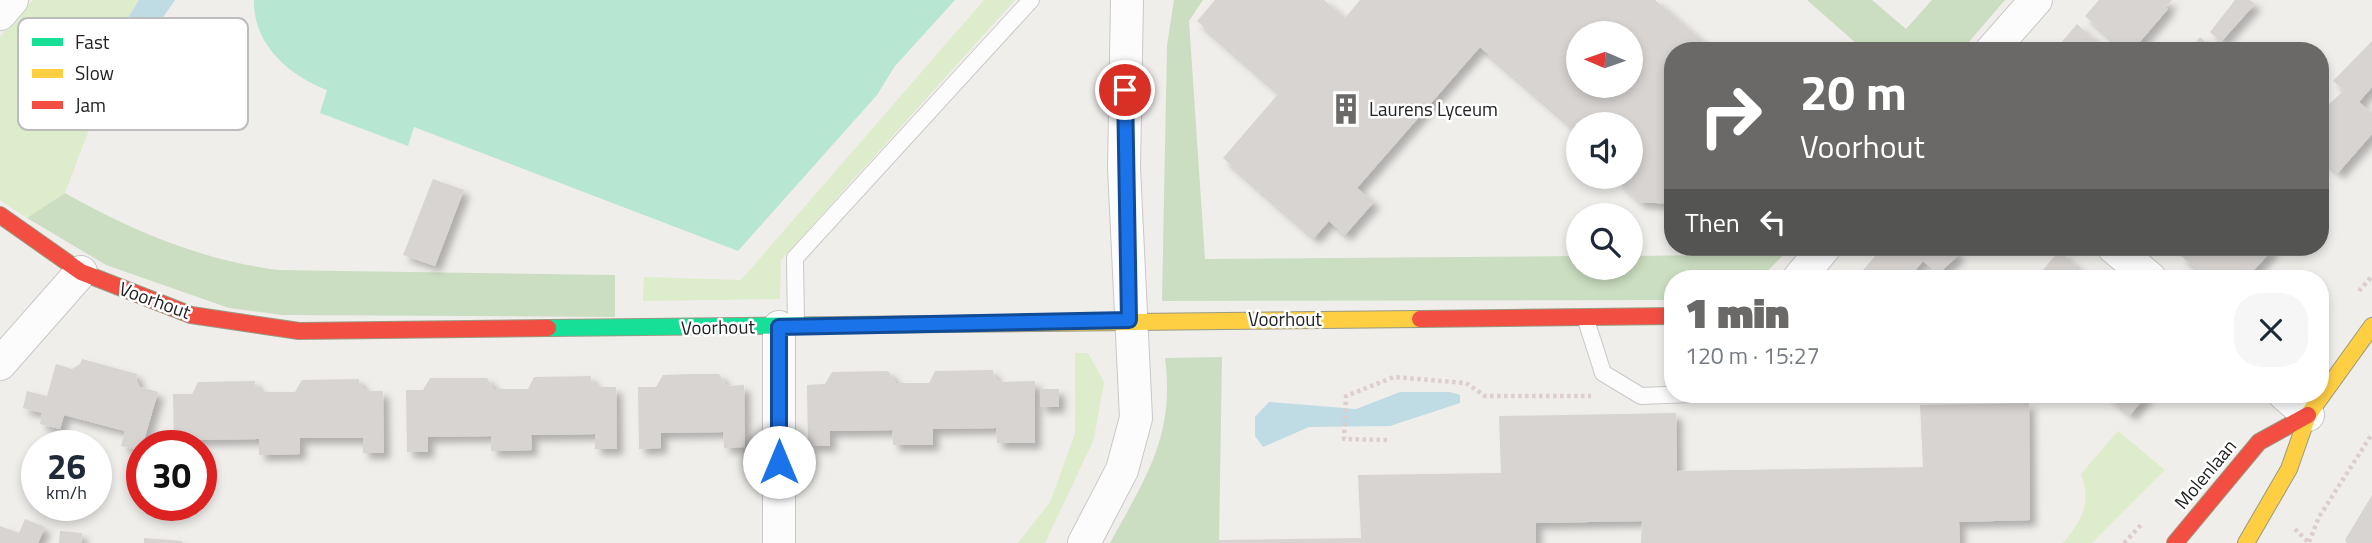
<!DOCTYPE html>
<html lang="en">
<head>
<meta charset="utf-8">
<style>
	body { margin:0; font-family:"Titillium Web",sans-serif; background:#f6f6f7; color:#1f2937; height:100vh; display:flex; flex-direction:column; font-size:26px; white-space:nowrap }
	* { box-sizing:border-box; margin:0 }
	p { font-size:23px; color:#747a83 }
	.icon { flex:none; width:38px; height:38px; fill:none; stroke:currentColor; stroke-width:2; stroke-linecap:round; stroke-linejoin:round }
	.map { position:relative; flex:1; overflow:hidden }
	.drawer { position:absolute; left:1664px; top:270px; width:665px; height:133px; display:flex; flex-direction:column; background:#fff; border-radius:28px; box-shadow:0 4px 10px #0003 }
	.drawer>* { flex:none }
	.top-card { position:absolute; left:1664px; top:42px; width:665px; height:214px; border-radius:28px; box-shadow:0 4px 10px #0003; background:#6a6968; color:#fff; overflow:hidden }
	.needle { width:46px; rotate:272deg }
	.tools { position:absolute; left:1566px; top:21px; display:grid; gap:14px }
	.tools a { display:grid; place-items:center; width:77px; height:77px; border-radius:50%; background:#fff; box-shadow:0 4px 10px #0003; font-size:35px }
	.speed { position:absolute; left:21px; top:430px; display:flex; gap:14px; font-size:35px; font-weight:700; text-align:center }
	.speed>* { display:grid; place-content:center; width:91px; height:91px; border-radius:50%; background:#fff; box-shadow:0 4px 10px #0003; line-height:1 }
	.speed small { font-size:18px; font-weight:400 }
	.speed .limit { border:10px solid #d22; background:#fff; color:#111 }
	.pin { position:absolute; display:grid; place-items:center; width:60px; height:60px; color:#fff; margin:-30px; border:4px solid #fff; border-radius:50%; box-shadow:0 2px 7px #0007 }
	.me { position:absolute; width:77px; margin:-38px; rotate:0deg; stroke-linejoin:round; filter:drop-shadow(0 0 5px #0008) }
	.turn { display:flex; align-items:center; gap:24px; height:147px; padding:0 21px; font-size:32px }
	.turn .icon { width:91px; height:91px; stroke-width:2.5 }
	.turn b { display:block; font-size:49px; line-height:60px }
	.then { display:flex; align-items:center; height:66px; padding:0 21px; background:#0003; gap:14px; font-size:26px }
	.round { display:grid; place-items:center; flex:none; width:74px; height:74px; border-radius:28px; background:#f6f6f7 }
	.overview { display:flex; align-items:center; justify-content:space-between; height:119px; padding:0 21px }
	h1 { font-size:42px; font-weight:800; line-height:52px; color:#6a6968 }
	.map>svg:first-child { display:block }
	.grass { fill:#ddeccb }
	.forest { fill:#cbdec1 }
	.pitch { fill:#b7e6d2 }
	.water { fill:#bfdbe3 }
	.building { fill:#d7d4d2; fill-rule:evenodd; filter:url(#shadow) }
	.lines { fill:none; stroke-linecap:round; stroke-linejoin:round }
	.lane-casing { stroke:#c9c8c7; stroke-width:18 }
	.street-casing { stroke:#c9c8c7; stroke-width:34 }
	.fast-casing { stroke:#999a82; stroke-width:18 }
	.slow-casing { stroke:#999a82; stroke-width:18 }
	.jam-casing { stroke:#999a82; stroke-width:18 }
	.path { stroke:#dccecd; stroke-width:4.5; stroke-dasharray:3.5 3.5; stroke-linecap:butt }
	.lane { stroke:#fdfcfc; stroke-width:16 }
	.street { stroke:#fdfcfc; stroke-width:32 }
	.fast { stroke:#16e098; stroke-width:16 }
	.slow { stroke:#ffcf43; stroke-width:16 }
	.jam { stroke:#f24e42; stroke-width:16 }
	.route-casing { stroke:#114b97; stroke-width:18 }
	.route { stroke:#1a73e8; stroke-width:12 }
	.labels { text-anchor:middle; stroke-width:5; stroke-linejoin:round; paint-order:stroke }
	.poi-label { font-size:19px; fill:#222; stroke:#fff; text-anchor:start }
	.street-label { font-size:19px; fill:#222; stroke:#fff }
	.key { fill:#fff; stroke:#bdbdbd; stroke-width:2 }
	.key-label { font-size:19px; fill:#222 }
</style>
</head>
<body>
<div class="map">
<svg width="2372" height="543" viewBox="0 0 2372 543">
	<defs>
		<filter id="shadow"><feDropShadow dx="6" dy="6" stdDeviation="3.5" flood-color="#0004"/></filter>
	</defs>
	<rect width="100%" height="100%" fill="#f0eeeb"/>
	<g class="grass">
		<polygon points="33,0 139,0 71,112 93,119 65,193 27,218 0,200 0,37"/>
		<polygon points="984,0 1015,0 781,260 780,299 643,301 644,277 741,280"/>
		<polygon points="1075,353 1088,353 1104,382 1094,439 1045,543 1018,543 1050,502 1075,434"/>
		<path d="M2118 431 2165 470 2092 543H2063C2082 521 2092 502 2081 474Z"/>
	</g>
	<g class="forest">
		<polygon points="1174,0 1203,0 1189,21 1205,259 1578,256 1578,268 1631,268 1631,256 1712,255 1725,247 1791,247 1761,278 1673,278 1673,300 1162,301 1167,45"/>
		<polygon points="1807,0 1872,0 1906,29 1932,0 2005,0 1961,51 1865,51"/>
		<path d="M65 193C132 231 201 260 278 270L615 275V317L282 315 229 308 106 265 27 218Z"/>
		<path d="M1222 357 1219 543H1110C1146 477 1175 436 1165 358Z"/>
	</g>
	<path class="pitch" d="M254 0H955L895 66 877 95 738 251 414 127 408 146 320 113 327 90C289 75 253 45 254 0Z"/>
	<g class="water">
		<polygon points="139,0 175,0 93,119 70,113"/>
		<polygon points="1400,392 1450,392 1460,395 1460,403 1390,426 1309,427 1263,447 1255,436 1255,417 1269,402 1356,409"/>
	</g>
	<g class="building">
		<path d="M1215 0H1324L1345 18 1360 0H1655L1714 51H1673V204L1640 202 1618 181 1617 177H1631V124H1578V132L1480 47 1357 188 1374 202 1345 235 1329 221 1314 238 1223 158 1279 93 1197 21ZM1578 33H1631V86H1578Z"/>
		<polygon points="2099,0 2172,0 2166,7 2168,9 2132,51 2125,51 2085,16"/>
		<polygon points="2235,0 2250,0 2255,4 2221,42 2210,32"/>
		<polygon points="2077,24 2107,51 2054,51"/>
		<polygon points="2200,37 2216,51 2189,51"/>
		<polygon points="2372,41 2372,87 2359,102 2372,113 2372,134 2338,173 2320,158 2320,113 2344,90 2333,81"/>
		<polygon points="433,179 464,190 435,266 403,255"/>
		<polygon points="1883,247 1950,247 1959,255 1938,274 1923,261 1909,278 1872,278 1863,270"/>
		<polygon points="2189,247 2270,247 2273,249 2247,278 2208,278 2181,256"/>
		<polygon points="2059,251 2086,275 2083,278 2036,278"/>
		<polygon points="82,359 137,374 136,379 140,387 158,392 141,451 121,446 125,431 64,415 60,429 40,424 42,413 23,408 27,391 47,396 56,364 72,369 80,364"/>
		<polygon points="993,370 993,375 1000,382 1035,381 1035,443 997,443 996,428 933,429 933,445 893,445 892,430 830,431 830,446 808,446 807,385 825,384 832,372 888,371 896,383 929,383 935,371"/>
		<polygon points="691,374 719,374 727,386 744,385 745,447 724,448 723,432 661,433 661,448 639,449 638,387 656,387 663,375"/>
		<polygon points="591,376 591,381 598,387 616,387 617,449 595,449 595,434 531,435 532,450 491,451 491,436 428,437 428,452 407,452 406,390 423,390 430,378 487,378 494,389 528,389 534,377"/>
		<polygon points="359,379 359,384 366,391 383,391 384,453 363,453 363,438 300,438 300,454 259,455 259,439 195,440 196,446 174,446 173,394 192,394 198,382 255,381 255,386 262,392 295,392 302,380"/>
		<rect x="1040" y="389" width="19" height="18"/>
		<polygon points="2106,394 2148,394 2130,415"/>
		<polygon points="2029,403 2030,520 1959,522 1960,543 1641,543 1642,521 1536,523 1536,543 1218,543 1218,540 1361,538 1358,475 1501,473 1499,416 1676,413 1677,471 1923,467 1920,405"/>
		<polygon points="2372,495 2372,543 2347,543 2345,540"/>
		<polygon points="25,519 45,527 38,543 0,543 0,526 19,533"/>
		<polygon points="60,531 82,533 81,543 59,543"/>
		<polygon points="144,538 182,541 182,543 144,543"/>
	</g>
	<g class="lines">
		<defs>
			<g id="lane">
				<polyline points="1585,317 1603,373 1641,396 1691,394"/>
				<polyline points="796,326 795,258 1031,0"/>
			</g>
			<g id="street">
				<polyline points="0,14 12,0"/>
				<polyline points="1991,51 2036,0"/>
				<polyline points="2113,247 2150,278"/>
				<polyline points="1799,278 1825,247"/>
				<polyline points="0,364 81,272"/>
				<polyline points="2284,394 2308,415"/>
				<polyline points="779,543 779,327"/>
				<polyline points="1084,543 1122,470 1136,418 1124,168 1127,0"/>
			</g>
			<polyline id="fast" points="548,328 947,324"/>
			<g id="slow">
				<polyline points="947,324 1420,319"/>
				<polyline points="2246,543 2289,469 2308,415 2372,326"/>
			</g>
			<g id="jam">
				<polyline points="0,215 81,272 191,315 299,331 548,328"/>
				<polyline points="1420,319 1673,316"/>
				<polyline points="2175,543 2259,442 2308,415"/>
			</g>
		</defs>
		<use href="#lane" class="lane-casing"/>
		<use href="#street" class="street-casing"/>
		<use href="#fast" class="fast-casing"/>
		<use href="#slow" class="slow-casing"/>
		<use href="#jam" class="jam-casing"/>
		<g class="path">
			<polyline points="2359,291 2372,276"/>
			<polyline points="1387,440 1344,439 1346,396 1394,377 1466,383 1485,396 1591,396"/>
			<polyline points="2295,529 2309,543"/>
			<polyline points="2309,542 2319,517 2372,434"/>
			<polyline points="2124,543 2141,525"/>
		</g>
		<use href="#lane" class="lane"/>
		<use href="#street" class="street"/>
		<use href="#fast" class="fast"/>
		<use href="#slow" class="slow"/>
		<use href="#jam" class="jam"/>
	</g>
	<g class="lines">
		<defs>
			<polyline id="route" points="779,462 779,327 1129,320 1125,90"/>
		</defs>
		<use href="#route" class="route-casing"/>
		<use href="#route" class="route"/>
	</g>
	<defs>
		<symbol id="building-bare" viewBox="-9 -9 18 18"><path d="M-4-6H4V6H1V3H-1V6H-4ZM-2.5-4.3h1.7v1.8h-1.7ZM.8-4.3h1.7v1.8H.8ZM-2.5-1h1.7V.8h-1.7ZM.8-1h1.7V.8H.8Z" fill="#6a6968" stroke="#fff" stroke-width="2.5" paint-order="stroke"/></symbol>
	</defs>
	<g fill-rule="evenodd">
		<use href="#building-bare" x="1324" y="87" width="44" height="44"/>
	</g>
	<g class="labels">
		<g class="poi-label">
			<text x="1369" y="116">Laurens Lyceum</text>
		</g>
		<g class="street-label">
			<text transform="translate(155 300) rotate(20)" y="7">Voorhout</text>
			<text x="1285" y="326">Voorhout</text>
			<text transform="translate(718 327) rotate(-1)" y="7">Voorhout</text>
			<text transform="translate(2205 474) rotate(-50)" y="7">Molenlaan</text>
		</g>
	</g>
	<rect x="18" y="18" width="230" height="112" rx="10" class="key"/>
	<rect x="32" y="38" width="31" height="8" fill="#16e098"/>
	<rect x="32" y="69" width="31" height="9" fill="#ffcf43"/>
	<rect x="32" y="101" width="31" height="8" fill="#f24e42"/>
	<g class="key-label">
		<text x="75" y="49">Fast</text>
		<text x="75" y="80">Slow</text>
		<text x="75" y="112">Jam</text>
	</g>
</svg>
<div class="tools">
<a><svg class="needle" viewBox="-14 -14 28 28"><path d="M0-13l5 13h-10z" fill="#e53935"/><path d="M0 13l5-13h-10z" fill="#747a83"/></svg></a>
<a><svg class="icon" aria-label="sound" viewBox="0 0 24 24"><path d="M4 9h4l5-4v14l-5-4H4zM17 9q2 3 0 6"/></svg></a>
<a><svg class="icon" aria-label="search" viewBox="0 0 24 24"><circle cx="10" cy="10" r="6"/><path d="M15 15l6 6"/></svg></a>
</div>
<div class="speed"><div>26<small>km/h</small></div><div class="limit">30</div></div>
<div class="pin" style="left:1125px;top:90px;background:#d93025"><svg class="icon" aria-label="arrive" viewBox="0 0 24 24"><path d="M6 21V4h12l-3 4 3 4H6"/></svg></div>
<svg class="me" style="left:779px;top:462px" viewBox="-20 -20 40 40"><circle r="19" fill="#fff"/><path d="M0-13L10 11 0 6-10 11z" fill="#1a73e8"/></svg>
<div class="top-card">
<div class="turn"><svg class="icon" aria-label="right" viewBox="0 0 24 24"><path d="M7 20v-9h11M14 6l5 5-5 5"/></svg><div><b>20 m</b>Voorhout</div></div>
<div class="then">Then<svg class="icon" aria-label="left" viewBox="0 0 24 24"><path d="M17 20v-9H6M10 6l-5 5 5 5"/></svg></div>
</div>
<section class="drawer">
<div class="overview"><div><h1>1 min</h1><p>120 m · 15:27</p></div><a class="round"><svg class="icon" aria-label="close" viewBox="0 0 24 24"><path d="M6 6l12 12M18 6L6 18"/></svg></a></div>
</section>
</div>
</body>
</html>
